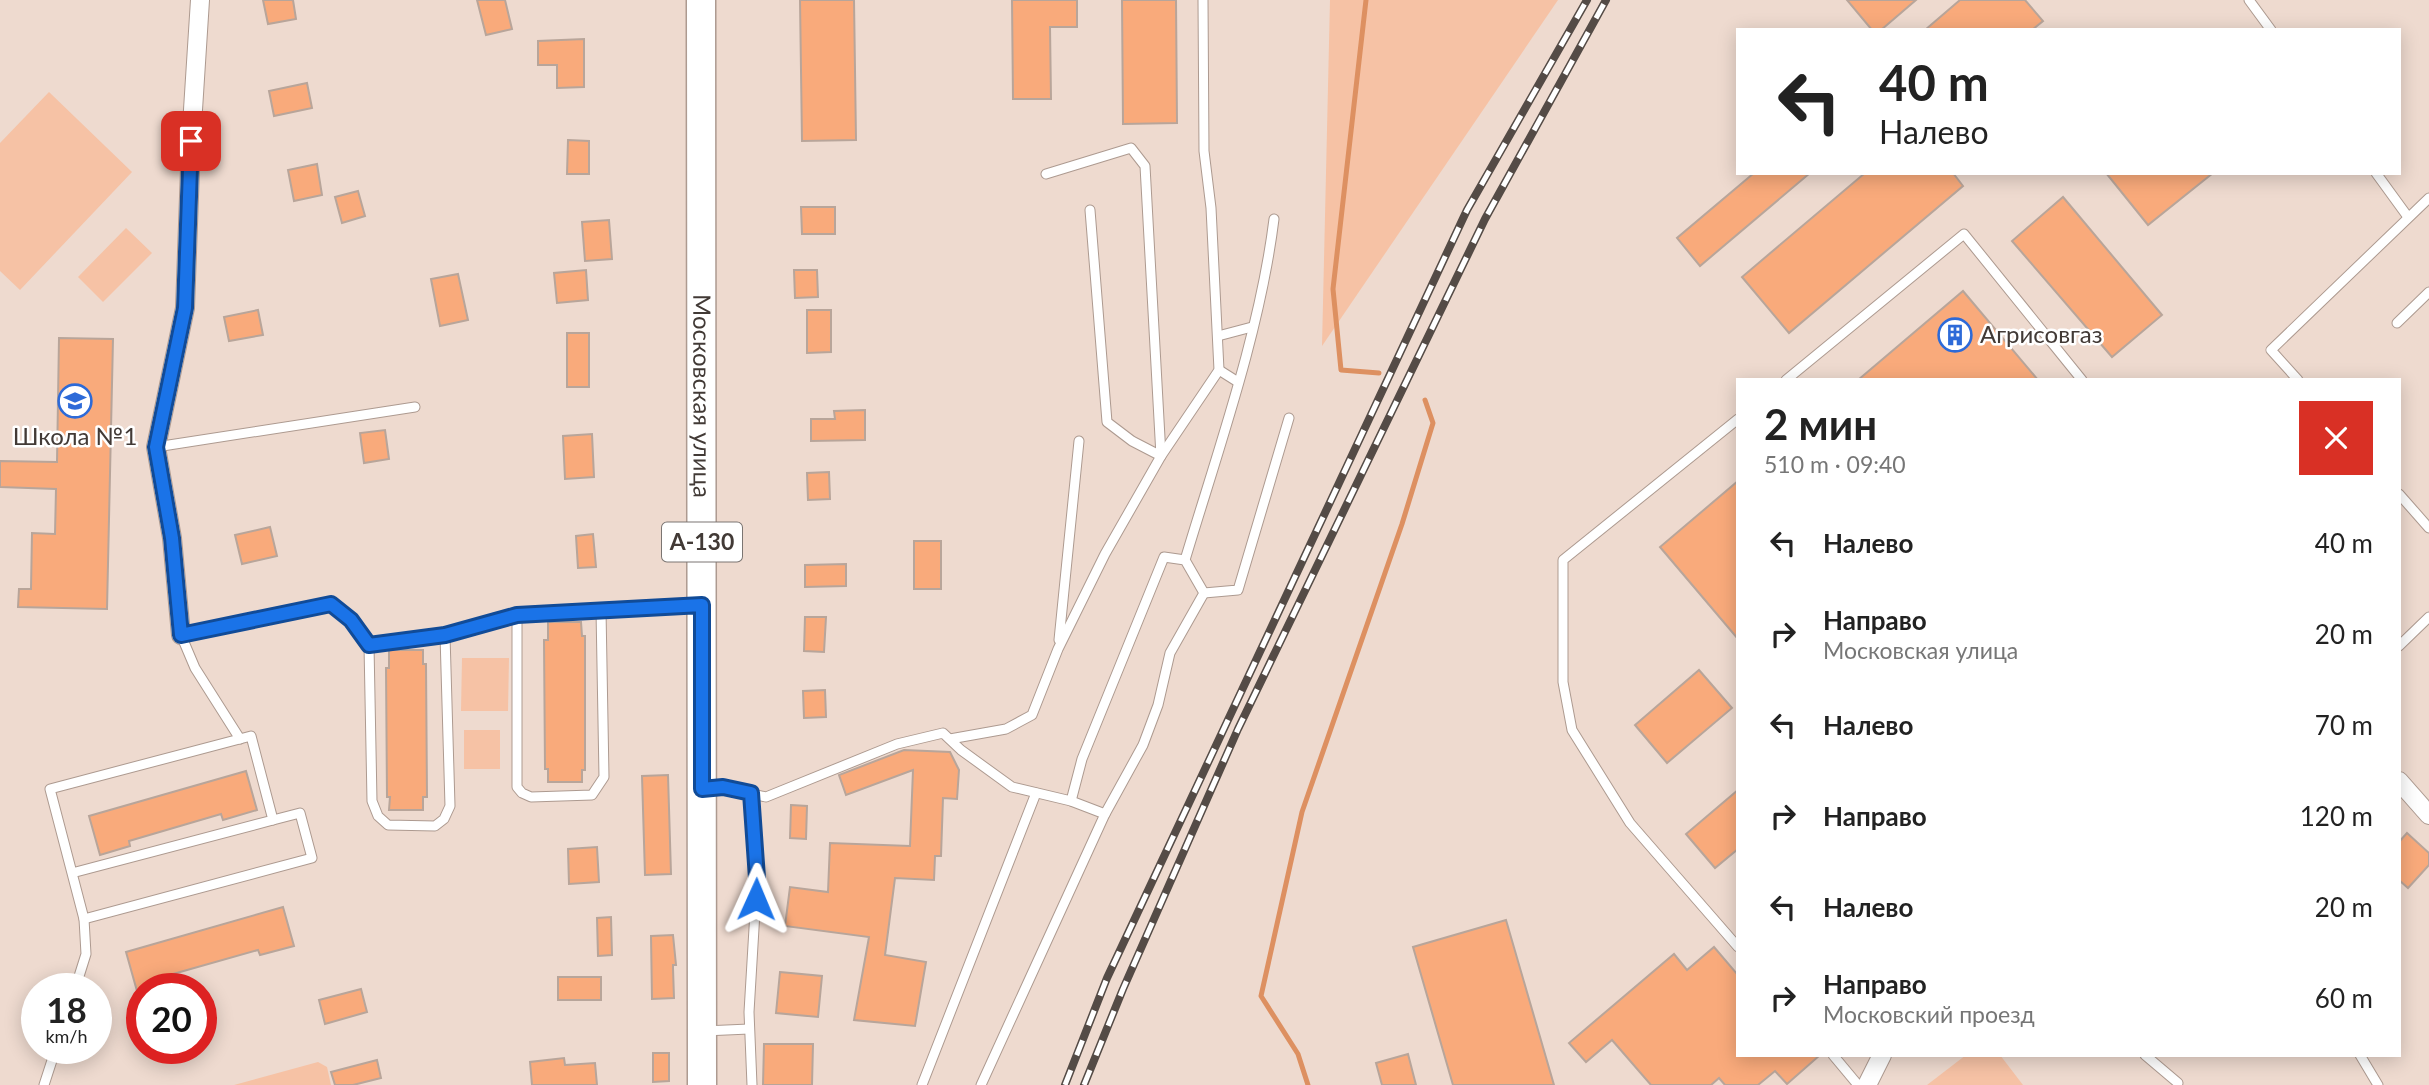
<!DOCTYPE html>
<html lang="ru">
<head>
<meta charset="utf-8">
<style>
	body { margin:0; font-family:Lato,sans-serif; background:#f6f6f6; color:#222; height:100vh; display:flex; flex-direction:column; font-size:26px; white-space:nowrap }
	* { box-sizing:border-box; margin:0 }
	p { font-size:23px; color:#767676 }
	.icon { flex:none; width:38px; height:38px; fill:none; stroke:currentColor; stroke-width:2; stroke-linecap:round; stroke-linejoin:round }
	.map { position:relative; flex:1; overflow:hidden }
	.details { position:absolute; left:1736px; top:378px; width:665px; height:679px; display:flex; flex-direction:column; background:#fff; border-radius:0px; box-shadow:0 4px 18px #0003 }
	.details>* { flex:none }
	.top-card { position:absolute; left:1736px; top:28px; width:665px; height:147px; border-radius:0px; box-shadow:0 4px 18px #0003; background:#fff; color:#222; overflow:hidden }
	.speed { position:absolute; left:21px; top:973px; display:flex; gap:14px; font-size:35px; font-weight:700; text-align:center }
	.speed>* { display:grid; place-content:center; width:91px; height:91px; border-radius:50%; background:#fff; box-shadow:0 4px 18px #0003; line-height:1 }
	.speed small { font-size:18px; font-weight:400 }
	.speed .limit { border:10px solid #d22; background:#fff; color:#111 }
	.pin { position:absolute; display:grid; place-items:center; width:60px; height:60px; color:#fff; margin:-30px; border-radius:14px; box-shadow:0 4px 10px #0006 }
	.me { position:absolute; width:77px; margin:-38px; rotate:1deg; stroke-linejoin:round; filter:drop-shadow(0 0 5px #0008) }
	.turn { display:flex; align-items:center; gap:24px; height:147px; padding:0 28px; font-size:32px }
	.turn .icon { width:91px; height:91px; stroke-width:2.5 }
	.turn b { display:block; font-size:49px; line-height:60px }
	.round { display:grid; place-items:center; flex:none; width:74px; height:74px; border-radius:0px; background:#f6f6f6 }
	.headline { display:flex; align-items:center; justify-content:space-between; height:119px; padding:0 28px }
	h1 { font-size:42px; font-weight:700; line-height:52px }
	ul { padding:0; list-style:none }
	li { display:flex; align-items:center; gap:21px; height:91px; padding:0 28px }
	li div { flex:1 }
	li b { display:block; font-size:26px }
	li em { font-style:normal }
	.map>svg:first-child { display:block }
	.green { fill:#f6c2a5 }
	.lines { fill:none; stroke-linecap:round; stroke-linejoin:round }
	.stream { stroke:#dd9061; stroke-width:5 }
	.building { fill:#f9aa7b; stroke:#b8a59a; stroke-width:2 }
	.service-casing { stroke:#ad9a90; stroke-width:11 }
	.minor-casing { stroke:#ad9a90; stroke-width:20 }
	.primary-casing { stroke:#ad9a90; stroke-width:31 }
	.service { stroke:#fff; stroke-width:9 }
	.minor { stroke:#fff; stroke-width:18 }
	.primary { stroke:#fff; stroke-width:28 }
	.rail-casing { stroke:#544b46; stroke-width:8 }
	.rail { stroke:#fff; stroke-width:5; stroke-dasharray:16; stroke-linecap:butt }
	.route-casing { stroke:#114b97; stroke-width:18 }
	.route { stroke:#1a73e8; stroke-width:12 }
	.labels { text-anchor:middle; stroke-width:5; stroke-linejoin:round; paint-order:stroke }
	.shield { fill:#fff; stroke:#7b7572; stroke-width:2 }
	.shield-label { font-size:23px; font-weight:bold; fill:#423a36 }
	.poi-label { font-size:24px; fill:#423a36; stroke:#fff; text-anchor:start }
	.street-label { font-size:24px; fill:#423a36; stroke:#fff }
</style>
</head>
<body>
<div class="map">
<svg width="2429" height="1085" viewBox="0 0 2429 1085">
	<rect width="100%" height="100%" fill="#eedacf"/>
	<g class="green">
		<polygon points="1330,0 1558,0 1322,346"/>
		<polygon points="49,92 132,172 20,290 0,271 0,143"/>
		<polygon points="126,228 152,253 103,302 78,277"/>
		<polygon points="462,658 509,658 508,711 461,711"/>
		<rect x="464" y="730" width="36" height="39"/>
		<polygon points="1966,1055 2000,1055 2023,1085 1927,1085"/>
		<polygon points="318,1062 327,1067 331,1085 234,1085"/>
	</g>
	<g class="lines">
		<g class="stream">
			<polyline points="1366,0 1333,289 1341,370 1379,373"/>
			<polyline points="1308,1085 1298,1054 1261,996 1302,812 1402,524 1433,423 1425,400"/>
		</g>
	</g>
	<g class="building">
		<polygon points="263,0 293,0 296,19 268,24"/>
		<polygon points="477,0 505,0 512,29 486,35"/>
		<polygon points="800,0 854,0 856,140 802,141"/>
		<polygon points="1012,0 1077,0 1077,27 1050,27 1051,99 1013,99"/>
		<polygon points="1122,0 1176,0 1177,123 1123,124"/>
		<polygon points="1847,0 1916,0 1881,30 1872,30"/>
		<polygon points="1960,0 2025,0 2043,21 2032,30 1925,30"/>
		<polygon points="584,39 584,87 557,88 557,65 538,65 538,41"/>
		<polygon points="307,83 312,108 274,116 269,91"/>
		<polygon points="568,140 589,141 589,174 567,174"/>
		<polygon points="317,164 322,195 294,201 288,170"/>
		<polygon points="1754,173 1810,173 1700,266 1677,238"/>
		<polygon points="1865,173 1953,173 1963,186 1789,333 1742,277"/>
		<polygon points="2106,173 2213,173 2148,225"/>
		<polygon points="358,191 365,216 342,223 335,197"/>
		<polygon points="2063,197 2162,315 2112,357 2012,241"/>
		<polygon points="801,207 835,207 835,234 802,234"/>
		<polygon points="609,220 612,259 585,261 582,222"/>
		<polygon points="586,270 588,300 557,303 554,273"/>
		<polygon points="794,270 817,270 818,297 795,298"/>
		<polygon points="458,274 468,320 440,326 431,279"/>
		<polygon points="1963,291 2038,380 1858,380"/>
		<polygon points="258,310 263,335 229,341 224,317"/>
		<polygon points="807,310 831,310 831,352 807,353"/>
		<rect x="567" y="333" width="22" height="54"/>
		<polygon points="59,338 113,339 107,609 18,607 19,589 31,589 32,533 55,534 56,489 0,487 0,461 57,462"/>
		<polygon points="865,410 865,440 811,441 811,419 835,419 834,411"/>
		<polygon points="385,430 389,459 364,463 360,433"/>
		<polygon points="592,434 594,477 565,479 563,436"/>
		<polygon points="829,472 830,499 808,500 807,473"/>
		<polygon points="1738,481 1738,639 1660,547"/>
		<polygon points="270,527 277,556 242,564 235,535"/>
		<polygon points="593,534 596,567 578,568 576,536"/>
		<rect x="914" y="541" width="27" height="48"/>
		<polygon points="846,564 846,586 805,587 805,565"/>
		<polygon points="805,617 826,617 824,652 804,651"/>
		<polygon points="548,622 581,622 582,636 585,636 585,770 582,770 582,782 548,782 548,769 545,769 544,640 548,640"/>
		<polygon points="389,650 423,650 423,664 426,664 427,797 423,797 423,810 389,810 390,797 387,797 386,668 389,668"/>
		<polygon points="1699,670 1732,708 1667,763 1635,725"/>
		<polygon points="825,690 826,717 804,718 803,691"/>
		<polygon points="904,750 950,752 959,770 957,799 943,798 941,856 935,856 934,880 895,878 885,955 926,962 915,1026 854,1020 869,937 785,926 790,887 828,892 830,843 910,846 913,770 846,795 839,775"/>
		<polygon points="246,771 257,810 223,820 221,814 129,841 130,846 100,855 89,816"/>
		<polygon points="668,775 671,874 645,875 642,776"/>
		<polygon points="1738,790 1738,849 1715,868 1686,834"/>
		<polygon points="791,805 807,806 806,839 790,838"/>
		<polygon points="2407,833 2429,853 2429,865 2408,888 2399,880 2399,842"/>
		<polygon points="597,847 599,882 569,884 568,849"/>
		<polygon points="283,907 294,946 260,955 258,950 166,976 168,982 137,991 126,952"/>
		<polygon points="611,917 612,955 598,956 597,918"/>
		<polygon points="1506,920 1554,1085 1453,1085 1413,947"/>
		<polygon points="673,935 676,965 673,965 673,968 674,998 652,999 651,936"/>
		<polygon points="1714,947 1738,975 1738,1055 1820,1055 1787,1084 1775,1071 1758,1085 1725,1085 1719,1078 1711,1085 1651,1085 1612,1040 1586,1062 1569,1043 1674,954 1687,970"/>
		<polygon points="780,972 822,976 818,1017 776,1013"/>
		<rect x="558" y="977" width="43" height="23"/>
		<polygon points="361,989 367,1012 325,1024 319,1000"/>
		<polygon points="764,1044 813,1044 812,1085 763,1085"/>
		<polygon points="653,1053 669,1053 669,1081 653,1082"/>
		<polygon points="1408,1054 1416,1085 1382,1085 1376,1063"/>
		<polygon points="564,1058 565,1065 595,1063 597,1085 532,1085 530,1062"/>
		<polygon points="377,1060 381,1078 353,1085 335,1085 331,1072"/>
	</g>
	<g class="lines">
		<defs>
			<g id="service">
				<polyline points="2249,0 2271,30"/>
				<polyline points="2376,173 2408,217"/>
				<polyline points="1046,174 1131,148 1145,166 1161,456 1132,441 1107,422 1090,210"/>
				<polyline points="2397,323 2429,292"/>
				<polyline points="1218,336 1252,327"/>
				<polyline points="1219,370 1238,382"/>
				<polyline points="1786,380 1964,234 2082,380"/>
				<polyline points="2298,380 2271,350 2429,198"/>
				<polyline points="1738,419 1563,560 1563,682 1572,730 1630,823 1738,947"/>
				<polyline points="156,447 415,407"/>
				<polyline points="2399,494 2429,528"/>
				<path d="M1185 560C1218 450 1260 332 1274 219"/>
				<polyline points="1204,593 1238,590 1289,418"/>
				<polyline points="517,615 517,787 522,793 531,797 592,795 604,777 601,610"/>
				<polyline points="1059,640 1079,441"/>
				<polyline points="369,645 372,801 378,816 388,825 435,826 444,819 450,806 445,635"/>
				<polyline points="2399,646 2429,617"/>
				<polyline points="240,739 195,668 181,635 331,604 351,620 369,645 445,635 517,615 697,605"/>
				<polyline points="950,739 1006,729 1032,715 1058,649 1105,554 1161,456 1219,370 1211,208 1204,151 1203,0"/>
				<polyline points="704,788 723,787 766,797 897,744 943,733 961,750 1012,787 1071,801 1105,814 981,1085"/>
				<polyline points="751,793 757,878 749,1012 752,1085"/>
				<polyline points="1071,801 1082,759 1164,557 1185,560 1204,593 1170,653 1158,705 1143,745 1105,814"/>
				<polyline points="72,873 273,820 251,736 50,789 84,919 86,954 75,989"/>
				<polyline points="84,919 312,858 300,813 273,820"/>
				<polyline points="704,1031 749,1029"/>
				<polyline points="1833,1055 1858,1085"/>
				<polyline points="2145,1055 2178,1083"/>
				<polyline points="2360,1055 2378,1085"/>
				<polyline points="44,1085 56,1048"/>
				<polyline points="922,1085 1036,793"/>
			</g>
			<g id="minor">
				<polyline points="181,635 172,538 156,447 185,308 191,141 200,0"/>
				<polyline points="2399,781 2429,815"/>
				<polyline points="1867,1085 1882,1055"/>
			</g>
			<g id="primary">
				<path id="s1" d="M701 0 702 1085"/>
			</g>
		</defs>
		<use href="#service" class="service-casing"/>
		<use href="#minor" class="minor-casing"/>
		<use href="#primary" class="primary-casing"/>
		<use href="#service" class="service"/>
		<use href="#minor" class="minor"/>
		<use href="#primary" class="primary"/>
		<defs>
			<g id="rail">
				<polyline points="1065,1085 1107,978 1467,210 1587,0"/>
				<polyline points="1084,1085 1123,989 1238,729 1485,219 1606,0"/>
			</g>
		</defs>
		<use href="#rail" class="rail-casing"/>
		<use href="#rail" class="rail"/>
	</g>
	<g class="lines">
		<defs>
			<polyline id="route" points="191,141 185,308 156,447 172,538 181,635 331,604 351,620 369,645 445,635 517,615 702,605 702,789 723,787 751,793 757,878 756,899"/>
		</defs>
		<use href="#route" class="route-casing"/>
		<use href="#route" class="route"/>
	</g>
	<defs>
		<symbol id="building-ring" viewBox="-11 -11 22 22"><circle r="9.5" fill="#fff" stroke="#2d6ad8" stroke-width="1.5"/><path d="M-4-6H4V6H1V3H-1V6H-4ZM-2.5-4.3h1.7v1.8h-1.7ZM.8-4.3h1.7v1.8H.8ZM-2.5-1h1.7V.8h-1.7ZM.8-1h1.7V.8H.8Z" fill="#2d6ad8"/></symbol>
		<symbol id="school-ring" viewBox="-11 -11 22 22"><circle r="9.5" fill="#fff" stroke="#2d6ad8" stroke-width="1.5"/><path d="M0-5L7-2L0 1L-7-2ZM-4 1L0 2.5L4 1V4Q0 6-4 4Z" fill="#2d6ad8"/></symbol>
	</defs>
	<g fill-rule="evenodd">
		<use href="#building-ring" x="1936" y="316" width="38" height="38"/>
		<use href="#school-ring" x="56" y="382" width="38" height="38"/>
	</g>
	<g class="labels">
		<rect class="shield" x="662" y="522.5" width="80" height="39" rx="5"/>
		<g class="shield-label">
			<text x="702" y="550">А-130</text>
		</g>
		<g class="poi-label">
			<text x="1980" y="343">Агрисовгаз</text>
			<text x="75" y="445" text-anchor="middle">Школа №1</text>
		</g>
		<g class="street-label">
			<text dy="8" stroke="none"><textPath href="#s1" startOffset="396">Московская улица</textPath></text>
		</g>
	</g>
</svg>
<div class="speed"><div>18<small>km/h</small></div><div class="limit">20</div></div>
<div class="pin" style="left:191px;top:141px;background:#d93025"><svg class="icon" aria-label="arrive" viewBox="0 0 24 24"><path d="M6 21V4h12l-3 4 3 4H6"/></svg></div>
<svg class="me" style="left:756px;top:899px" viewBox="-20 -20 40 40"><path d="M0-17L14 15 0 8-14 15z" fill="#1a73e8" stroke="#fff" stroke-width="4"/></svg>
<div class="top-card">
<div class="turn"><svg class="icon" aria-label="left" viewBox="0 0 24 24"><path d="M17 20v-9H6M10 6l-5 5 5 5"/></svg><div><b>40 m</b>Налево</div></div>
</div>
<section class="details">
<div class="headline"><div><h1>2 мин</h1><p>510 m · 09:40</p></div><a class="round" style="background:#d93025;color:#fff"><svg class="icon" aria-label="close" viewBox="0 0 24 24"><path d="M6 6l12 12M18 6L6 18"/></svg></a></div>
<ul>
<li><svg class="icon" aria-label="left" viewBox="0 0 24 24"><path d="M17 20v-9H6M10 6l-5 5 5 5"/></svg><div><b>Налево</b></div><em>40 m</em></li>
<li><svg class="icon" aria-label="right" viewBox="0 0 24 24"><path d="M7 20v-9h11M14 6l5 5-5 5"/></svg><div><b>Направо</b><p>Московская улица</p></div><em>20 m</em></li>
<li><svg class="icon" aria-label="left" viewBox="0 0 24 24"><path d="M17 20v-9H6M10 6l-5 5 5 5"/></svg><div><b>Налево</b></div><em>70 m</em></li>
<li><svg class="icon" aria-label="right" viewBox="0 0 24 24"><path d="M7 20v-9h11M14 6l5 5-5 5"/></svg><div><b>Направо</b></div><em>120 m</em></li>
<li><svg class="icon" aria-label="left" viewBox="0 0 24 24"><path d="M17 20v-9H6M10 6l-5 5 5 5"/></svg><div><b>Налево</b></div><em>20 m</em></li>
<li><svg class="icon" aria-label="right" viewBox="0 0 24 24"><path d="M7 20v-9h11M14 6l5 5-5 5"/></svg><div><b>Направо</b><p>Московский проезд</p></div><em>60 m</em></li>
</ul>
</section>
</div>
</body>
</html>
